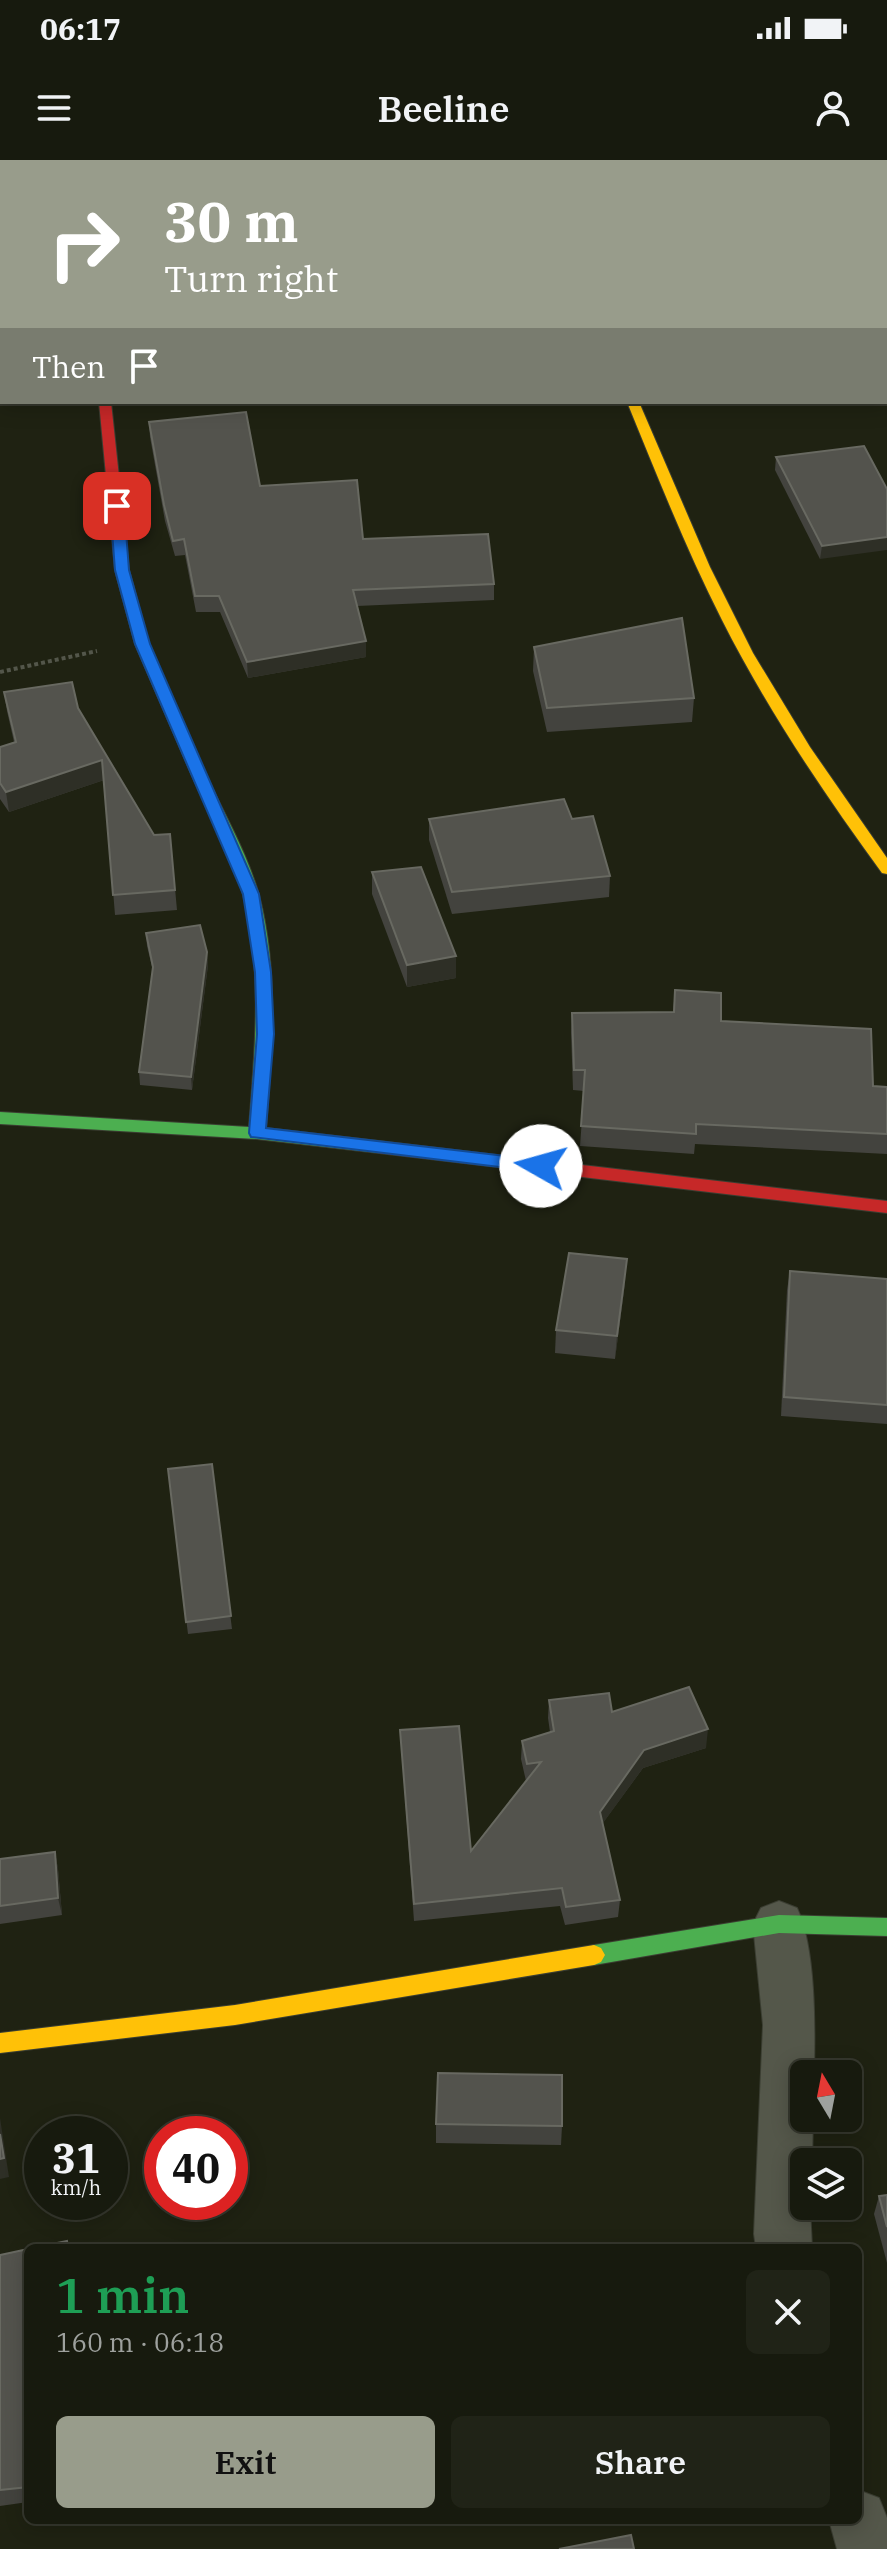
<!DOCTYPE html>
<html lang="en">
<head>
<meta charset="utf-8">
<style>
	body { margin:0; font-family:"IBM Plex Serif",serif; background:#202317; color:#f1f3f6; height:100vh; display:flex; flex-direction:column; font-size:30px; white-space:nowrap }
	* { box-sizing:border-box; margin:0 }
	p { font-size:26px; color:#9ea19e }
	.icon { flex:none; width:44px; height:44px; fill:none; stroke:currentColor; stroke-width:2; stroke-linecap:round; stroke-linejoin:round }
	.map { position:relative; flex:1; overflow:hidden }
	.drawer { position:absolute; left:24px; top:2084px; width:838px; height:280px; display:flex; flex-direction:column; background:#171a0e; border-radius:12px; box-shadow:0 4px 20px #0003,0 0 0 2px #36382e }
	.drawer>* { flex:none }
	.banner { position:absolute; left:0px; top:0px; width:888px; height:244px; box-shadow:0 4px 20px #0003,0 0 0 2px #36382e; background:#989c8b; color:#fff; overflow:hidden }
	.needle { width:52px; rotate:350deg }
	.fabs { position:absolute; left:790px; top:1900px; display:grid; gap:16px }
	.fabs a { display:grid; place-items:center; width:72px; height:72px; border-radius:12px; background:#171a0e; box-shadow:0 4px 20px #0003,0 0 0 2px #36382e; font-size:40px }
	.speed { position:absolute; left:24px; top:1956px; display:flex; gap:16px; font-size:40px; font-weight:700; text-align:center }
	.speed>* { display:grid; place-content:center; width:104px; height:104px; border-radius:50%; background:#171a0e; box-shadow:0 4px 20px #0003,0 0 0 2px #36382e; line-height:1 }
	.speed small { font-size:20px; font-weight:400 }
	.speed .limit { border:12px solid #d22; background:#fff; color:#111 }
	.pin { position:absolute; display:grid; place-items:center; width:68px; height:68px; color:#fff; margin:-34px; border-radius:16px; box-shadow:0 4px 12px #0006 }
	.me { position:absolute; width:88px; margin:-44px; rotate:277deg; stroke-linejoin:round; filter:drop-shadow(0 0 6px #0008) }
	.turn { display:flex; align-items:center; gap:28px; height:168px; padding:0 32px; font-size:36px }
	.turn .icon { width:104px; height:104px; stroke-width:2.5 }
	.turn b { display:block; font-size:56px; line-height:68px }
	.then { display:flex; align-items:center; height:76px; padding:0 32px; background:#0003; gap:16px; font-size:30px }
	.round { display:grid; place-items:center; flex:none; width:84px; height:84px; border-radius:12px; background:#202317 }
	.summary { display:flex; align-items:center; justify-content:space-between; height:136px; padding:0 32px }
	h1 { font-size:48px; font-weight:600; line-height:60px; color:#1e9e55 }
	.cta { display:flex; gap:16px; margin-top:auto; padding:16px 32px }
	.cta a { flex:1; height:92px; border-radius:12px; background:#989c8b; color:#111; font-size:32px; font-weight:600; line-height:92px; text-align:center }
	.cta a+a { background:#202317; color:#f1f3f6 }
	.status { display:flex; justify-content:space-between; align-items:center; height:56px; padding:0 40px; background:#171a0e; direction:ltr }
	.status svg { height:22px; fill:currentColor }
	header { display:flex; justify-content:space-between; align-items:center; height:104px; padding:0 32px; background:#171a0e; font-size:36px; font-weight:600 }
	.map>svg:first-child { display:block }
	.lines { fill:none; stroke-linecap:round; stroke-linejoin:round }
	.street-casing { stroke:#3b3e32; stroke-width:2 }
	.fast-casing { stroke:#3b3e32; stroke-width:2 }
	.slow-casing { stroke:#3b3e32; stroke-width:2 }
	.jam-casing { stroke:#3b3e32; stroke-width:2 }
	.path { stroke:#53564a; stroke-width:4; stroke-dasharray:4 3; stroke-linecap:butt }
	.street { fill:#54574a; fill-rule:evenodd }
	.fast { fill:#4caf50; fill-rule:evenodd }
	.slow { fill:#ffc107; fill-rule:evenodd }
	.jam { fill:#c62828; fill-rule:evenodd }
	.wall { fill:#43433e }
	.shaded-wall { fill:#2e2f26 }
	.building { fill:#53534d; stroke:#686961; stroke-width:2 }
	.route { fill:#1a73e8; stroke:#114b97; stroke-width:2 }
</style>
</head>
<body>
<div class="status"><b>06:17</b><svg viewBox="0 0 49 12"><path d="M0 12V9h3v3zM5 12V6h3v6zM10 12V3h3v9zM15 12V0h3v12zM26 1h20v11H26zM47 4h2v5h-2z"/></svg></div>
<header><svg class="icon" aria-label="menu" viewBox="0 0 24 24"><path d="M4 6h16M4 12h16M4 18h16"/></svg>Beeline<svg class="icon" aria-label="person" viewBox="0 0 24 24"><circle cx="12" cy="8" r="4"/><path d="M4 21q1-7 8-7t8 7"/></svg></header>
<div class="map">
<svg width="887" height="2389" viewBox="0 0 887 2389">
	<rect width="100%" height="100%" fill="#1f2212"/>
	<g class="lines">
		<defs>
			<g id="street">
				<rect x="108" y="0" width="28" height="2"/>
				<path d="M779 1741 797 1748C816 1789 815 1868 814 1914H804V1958H813L812 2002H804V2046H810L812 2088H756L754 2074 763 1865 753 1764 761 1748Z"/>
				<polygon points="858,2330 879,2338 887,2358 887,2389 837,2389 829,2360 858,2360"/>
			</g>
			<g id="fast">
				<path d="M197 606 204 611C223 652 247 692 259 735 279 811 272 891 266 968L379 981 385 983 387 987 385 991 379 993 257 979 0 964V952L249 967C255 890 263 810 243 735 232 692 208 652 190 611Z"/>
				<polygon points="779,1755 887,1758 887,1776 779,1773 594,1805 587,1802 583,1795 587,1788 594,1785"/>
			</g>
			<g id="slow">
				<path d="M627 242H639L710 407 753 493 810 587 887 698V714L882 713C823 632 767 549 722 460 686 389 657 315 627 242Z"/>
				<polygon points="594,1785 601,1788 605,1795 601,1802 594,1805 235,1865 0,1893 0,1873 235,1845"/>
			</g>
			<g id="jam">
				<polygon points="99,242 111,242 129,410 149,484 204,611 202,614 192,614 190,611 135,484 115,410"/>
				<polygon points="379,981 887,1041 887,1053 379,993 371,987"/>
			</g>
		</defs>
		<use href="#street" class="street-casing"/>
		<use href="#fast" class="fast-casing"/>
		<use href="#slow" class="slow-casing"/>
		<use href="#jam" class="jam-casing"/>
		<polyline class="path" points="0,512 97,491"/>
		<use href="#street" class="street"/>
		<use href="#fast" class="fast"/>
		<use href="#slow" class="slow"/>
		<use href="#jam" class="jam"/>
	</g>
	<g class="wall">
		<polygon points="149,262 260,326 363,379 494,424 494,440 357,446 366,481 366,497 248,518 220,452 196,452 185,395 175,396 165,361 150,277"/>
		<polygon points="776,297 887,329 820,399 775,310"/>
		<polygon points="534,487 694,538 692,562 547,572 533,511"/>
		<polygon points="4,532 78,548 154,675 170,674 177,750 115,755 104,620 9,652 0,639 0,587 14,582 7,551"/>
		<polygon points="429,659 572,659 610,716 609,737 452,754 429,680"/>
		<polygon points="372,712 456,796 456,818 407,827 372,734"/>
		<polygon points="146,773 207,792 208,805 192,930 140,925 139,912 153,811 147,786"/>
		<polygon points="675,830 721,861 873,926 887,927 887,994 695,984 694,994 580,986 584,931 573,930 571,873 572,853 673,852"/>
		<polygon points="790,1111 887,1119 887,1264 781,1256 787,1130"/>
		<polygon points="625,1123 615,1199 555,1193 556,1170"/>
		<polygon points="212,1304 232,1469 188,1474 168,1309"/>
		<polygon points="549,1540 612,1552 706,1588 643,1608 602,1664 620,1740 618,1757 565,1765 560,1746 414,1761 400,1570 471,1691 526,1621 521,1599 522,1581 550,1572 548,1558"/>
		<polygon points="55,1692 58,1709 62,1755 0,1764 0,1699"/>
		<polygon points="436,1964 562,1966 561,1985 436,1983"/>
		<polygon points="887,2035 887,2103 874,2054 879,2036"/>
		<polygon points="28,2089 28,2342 0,2346 0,2095"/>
	</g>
	<g class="shaded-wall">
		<polygon points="887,377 887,390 820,399 822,386"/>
		<polygon points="366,481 366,497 248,518 247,502"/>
		<polygon points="102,600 104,620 9,652 6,632"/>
		<polygon points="207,792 208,805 192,930 191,917"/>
		<polygon points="456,796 456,818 407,827 407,805"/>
		<polygon points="627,1099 625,1123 615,1199 617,1176"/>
		<polygon points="708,1569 706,1588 643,1608 598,1670 600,1652 644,1590"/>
		<polygon points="55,1692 58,1709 62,1755 58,1738"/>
		<polygon points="0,1958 9,2017 0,2019"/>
	</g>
	<g class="building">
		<polygon points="790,0 854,0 855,2 791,2"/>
		<polygon points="886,8 887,8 886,157"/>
		<polygon points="246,252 260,326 357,320 363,379 488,374 494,424 353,430 366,481 247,502 219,436 195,436 184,379 173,381 164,345 149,262"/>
		<polygon points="864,286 887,329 887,377 822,386 776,297"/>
		<polygon points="682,458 694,538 547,548 534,487"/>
		<polygon points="72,522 78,548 154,675 170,674 175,730 113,735 102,600 6,632 0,623 0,587 16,582 4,532"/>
		<polygon points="564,639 572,659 593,656 610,716 452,732 429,659"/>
		<polygon points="421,707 456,796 407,805 372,712"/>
		<polygon points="200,765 207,792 191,917 139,912 153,807 146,773"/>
		<polygon points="675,830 721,833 721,861 871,869 873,926 887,927 887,974 696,964 696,974 581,966 585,910 574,910 572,853 674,852"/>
		<polygon points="569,1093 627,1099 617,1176 556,1170"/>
		<polygon points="790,1111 887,1119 887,1245 784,1237"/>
		<polygon points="212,1304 231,1456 186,1462 168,1309"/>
		<polygon points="689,1527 708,1569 644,1590 600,1652 620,1740 566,1747 562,1728 414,1744 400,1570 459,1566 471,1691 541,1602 527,1604 522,1581 554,1571 549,1540 609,1533 612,1552"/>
		<polygon points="55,1692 58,1738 0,1746 0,1699"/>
		<polygon points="438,1913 562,1915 562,1966 436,1964"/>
		<polygon points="0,1974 4,1998 0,1999"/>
		<polygon points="887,2035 887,2067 879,2036"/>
		<polygon points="67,2081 68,2088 33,2088"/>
		<polygon points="757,2084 758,2088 735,2088"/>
		<polygon points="28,2089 28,2327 0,2330 0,2095"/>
		<polygon points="631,2375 634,2389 559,2389"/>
	</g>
	<polygon class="route" points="117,341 124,346 129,410 150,484 259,734 271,812 274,874 266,968 541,1000 547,1002 549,1006 547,1010 541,1012 251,977 249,973 257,874 255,812 243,734 135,484 115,410 110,346"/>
</svg>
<div class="fabs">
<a><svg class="needle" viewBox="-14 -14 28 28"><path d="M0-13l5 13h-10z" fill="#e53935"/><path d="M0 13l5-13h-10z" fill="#9ea19e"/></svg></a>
<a><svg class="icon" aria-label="layers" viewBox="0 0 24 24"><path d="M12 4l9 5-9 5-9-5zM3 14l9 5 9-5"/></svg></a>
</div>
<div class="speed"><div>31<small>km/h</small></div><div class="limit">40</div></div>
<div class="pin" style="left:117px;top:346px;background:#d93025"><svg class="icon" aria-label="arrive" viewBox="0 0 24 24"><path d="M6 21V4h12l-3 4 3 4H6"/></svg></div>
<svg class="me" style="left:541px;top:1006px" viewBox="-20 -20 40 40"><circle r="19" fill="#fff"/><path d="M0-13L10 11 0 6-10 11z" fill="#1a73e8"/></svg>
<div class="banner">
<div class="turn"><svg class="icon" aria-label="right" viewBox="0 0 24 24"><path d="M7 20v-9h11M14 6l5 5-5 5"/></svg><div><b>30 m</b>Turn right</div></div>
<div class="then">Then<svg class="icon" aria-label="arrive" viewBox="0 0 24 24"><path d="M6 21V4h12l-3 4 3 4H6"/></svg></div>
</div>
<section class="drawer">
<div class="summary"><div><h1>1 min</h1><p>160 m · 06:18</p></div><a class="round"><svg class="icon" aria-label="close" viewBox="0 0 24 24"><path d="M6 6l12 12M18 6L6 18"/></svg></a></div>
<div class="cta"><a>Exit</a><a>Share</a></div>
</section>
</div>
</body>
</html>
